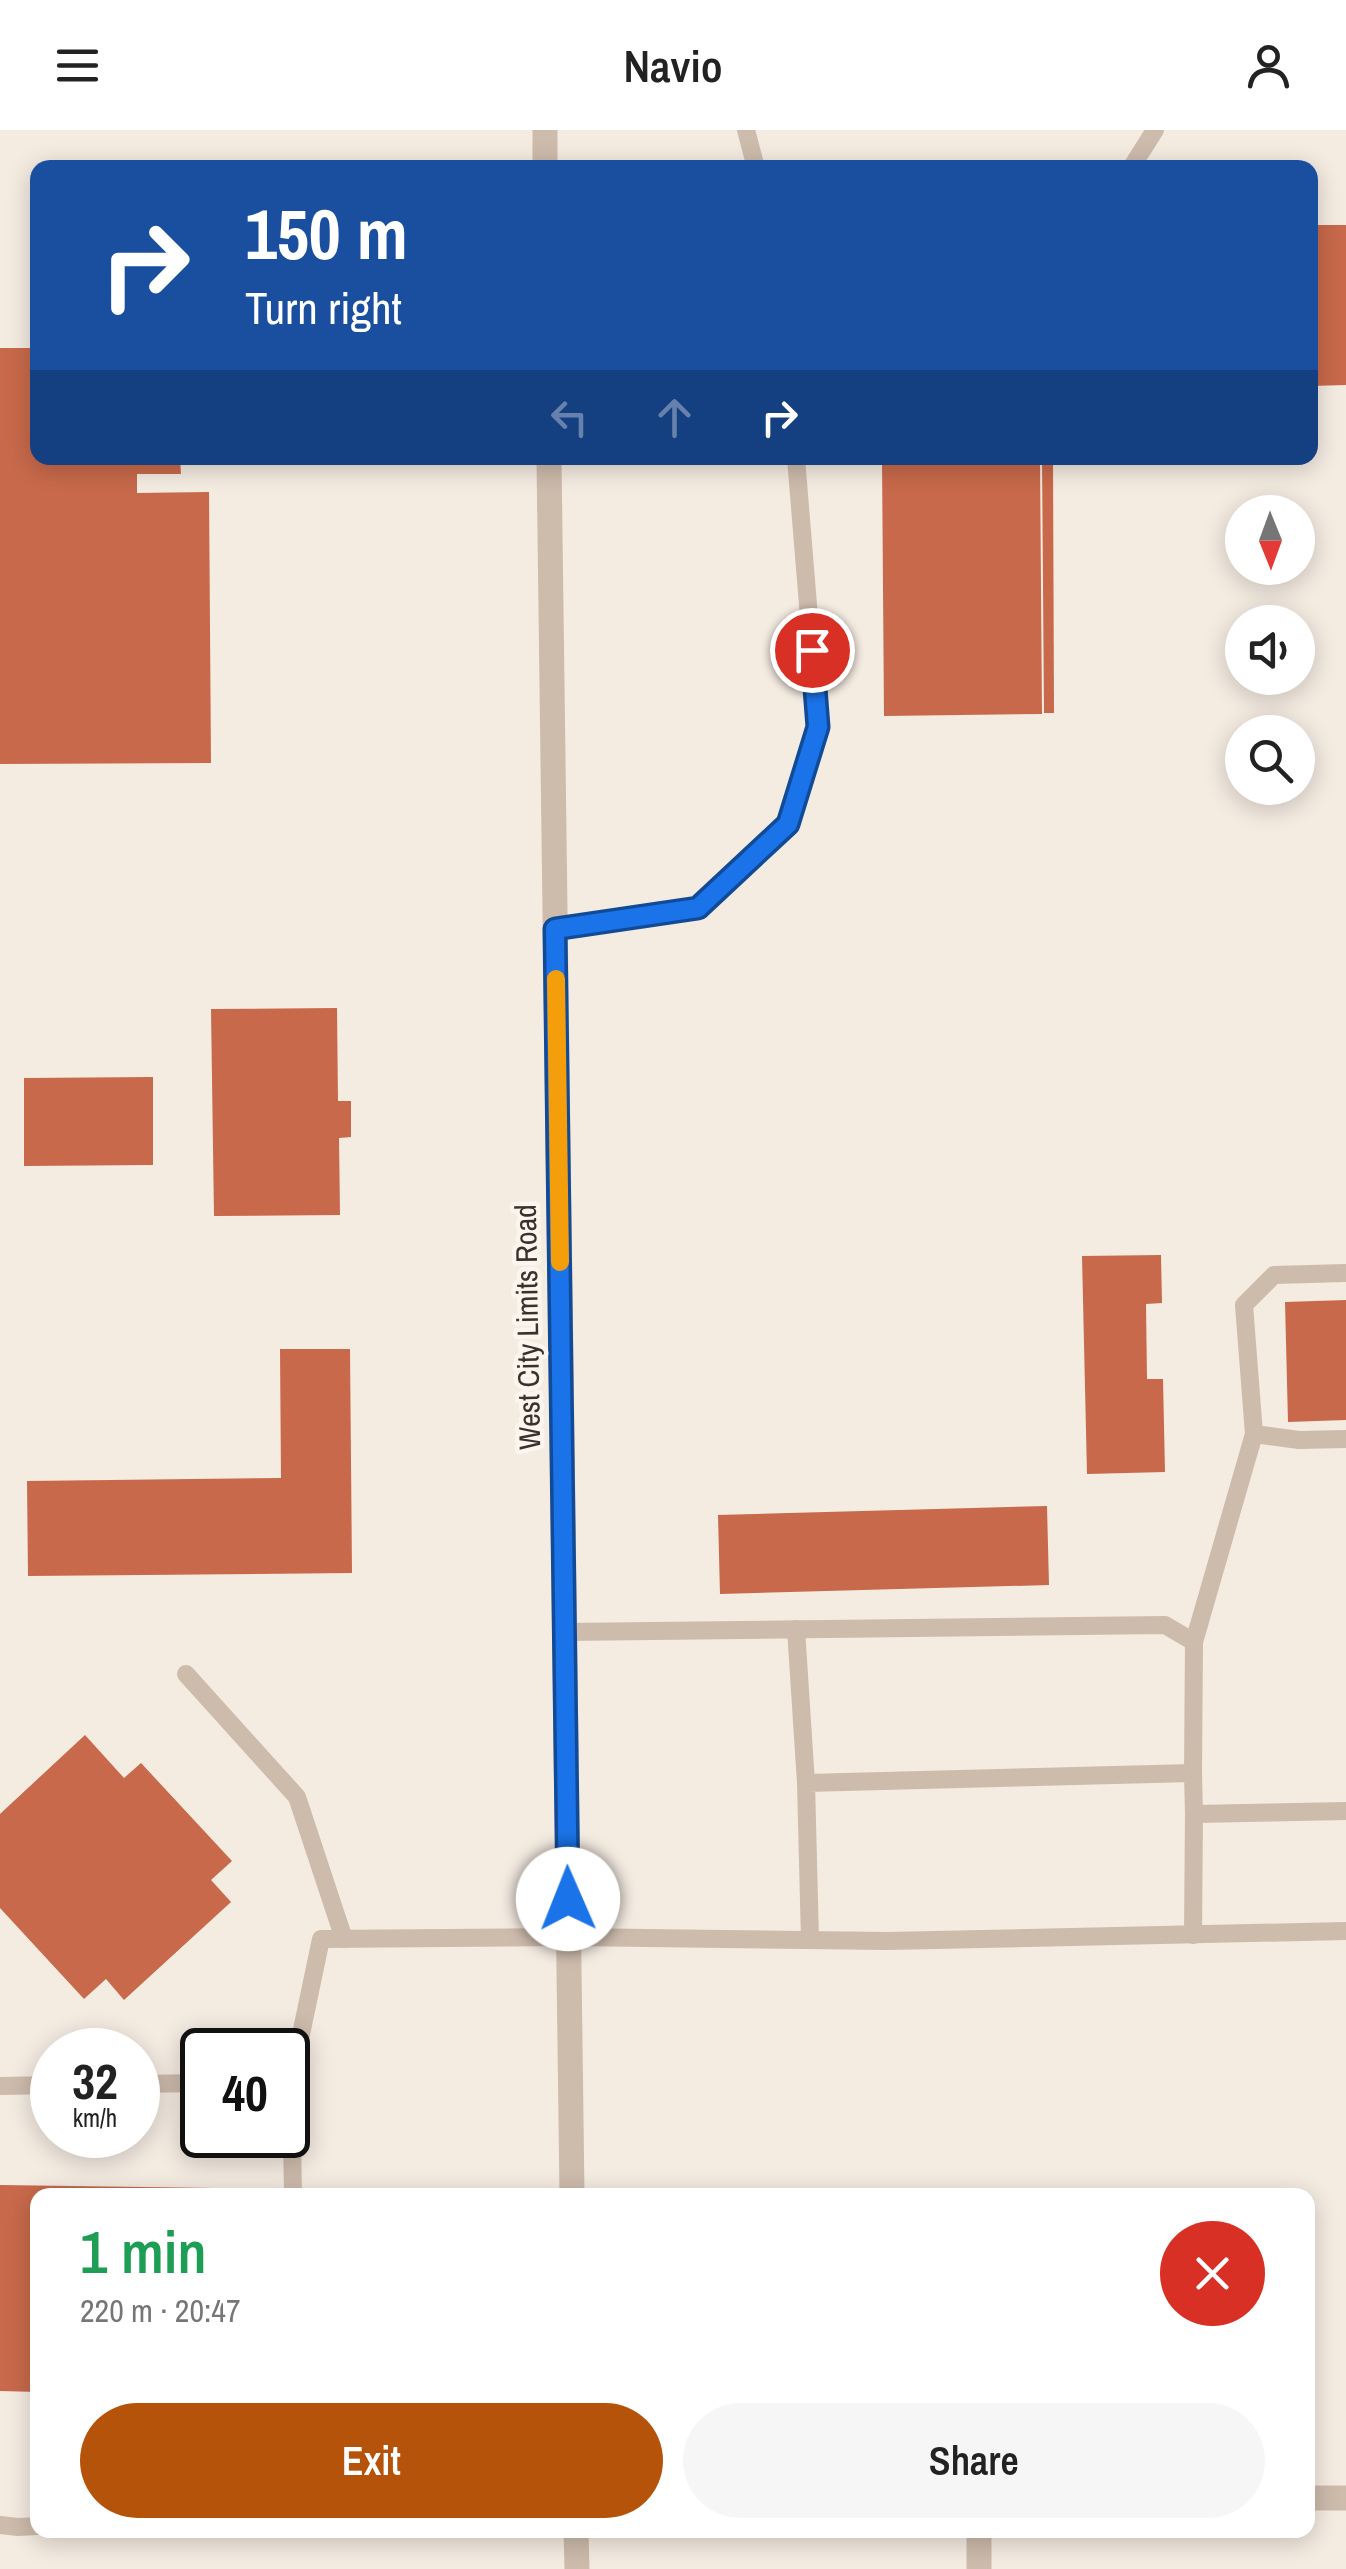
<!DOCTYPE html>
<html lang="en">
<head>
<meta charset="utf-8">
<style>
	body { margin:0; font-family:"Archivo Narrow",sans-serif; background:#f6f6f6; color:#222; height:100vh; display:flex; flex-direction:column; font-size:38px; white-space:nowrap }
	* { box-sizing:border-box; margin:0 }
	p { font-size:32px; color:#767676 }
	.icon { flex:none; width:55px; height:55px; fill:none; stroke:currentColor; stroke-width:2; stroke-linecap:round; stroke-linejoin:round }
	.map { position:relative; flex:1; overflow:hidden }
	.drawer { position:absolute; left:30px; top:2058px; width:1285px; height:350px; display:flex; flex-direction:column; background:#fff; border-radius:20px; box-shadow:0 5px 25px #0003 }
	.drawer>* { flex:none }
	.top-card { position:absolute; left:30px; top:30px; width:1288px; height:305px; border-radius:20px; box-shadow:0 5px 25px #0003; background:#1a4fa0; color:#fff; overflow:hidden }
	.needle { width:65px; rotate:179deg }
	.tools { position:absolute; left:1225px; top:365px; display:grid; gap:20px }
	.tools a { display:grid; place-items:center; width:90px; height:90px; border-radius:50%; background:#fff; box-shadow:0 5px 25px #0003; font-size:50px }
	.speed { position:absolute; left:30px; top:1898px; display:flex; gap:20px; font-size:50px; font-weight:700; text-align:center }
	.speed>* { display:grid; place-content:center; width:130px; height:130px; border-radius:50%; background:#fff; box-shadow:0 5px 25px #0003; line-height:1 }
	.speed small { font-size:25px; font-weight:400 }
	.speed .limit { border:5px solid #111; border-radius:15px; background:#fff; color:#111 }
	.pin { position:absolute; display:grid; place-items:center; width:85px; height:85px; color:#fff; margin:-42px; border:5px solid #fff; border-radius:50%; box-shadow:0 2px 10px #0007 }
	.me { position:absolute; width:110px; margin:-55px; rotate:359deg; stroke-linejoin:round; filter:drop-shadow(0 0 8px #0008) }
	.turn { display:flex; align-items:center; gap:35px; height:210px; padding:0 50px; font-size:45px }
	.turn .icon { width:130px; height:130px; stroke-width:2.5 }
	.turn b { display:block; font-size:70px; line-height:85px }
	.lanes { display:flex; align-items:center; height:95px; padding:0 50px; background:#0003; justify-content:center; gap:50px; direction:ltr }
	.lanes .off { opacity:.35 }
	.round { display:grid; place-items:center; flex:none; width:105px; height:105px; border-radius:52px; background:#f6f6f6 }
	.headline { display:flex; align-items:center; justify-content:space-between; height:170px; padding:0 50px }
	h1 { font-size:60px; font-weight:600; line-height:75px; color:#1e9e55 }
	.action { display:flex; gap:20px; margin-top:auto; padding:20px 50px }
	.action a { flex:1; height:115px; border-radius:60px; background:#b45309; color:#fff; font-size:40px; font-weight:600; line-height:115px; text-align:center }
	.action a+a { background:#f6f6f6; color:#222 }
	header { display:flex; justify-content:space-between; align-items:center; height:130px; padding:0 50px; background:#fff; font-size:45px; font-weight:600 }
	.map>svg:first-child { display:block }
	.building { fill:#c8694b }
	.lines { fill:none; stroke-linecap:round; stroke-linejoin:round }
	.service { stroke:#cdbbac; stroke-width:18 }
	.minor { stroke:#cdbbac; stroke-width:25 }
	.tertiary { stroke:#cdbbac; stroke-width:25 }
	.route-casing { stroke:#114b97; stroke-width:25 }
	.route { stroke:#1a73e8; stroke-width:18 }
	.slow { stroke:#f59e0b; stroke-width:18 }
	.labels { text-anchor:middle; stroke-width:9; stroke-linejoin:round; paint-order:stroke }
	.street-label { font-size:30px; fill:#3b302b; stroke:#fbf5ee }
</style>
</head>
<body>
<header><svg class="icon" aria-label="menu" viewBox="0 0 24 24"><path d="M4 6h16M4 12h16M4 18h16"/></svg>Navio<svg class="icon" aria-label="person" viewBox="0 0 24 24"><circle cx="12" cy="8" r="4"/><path d="M4 21q1-7 8-7t8 7"/></svg></header>
<div class="map">
<svg width="1346" height="2439" viewBox="0 0 1346 2439">
	<rect width="100%" height="100%" fill="#f4ebe1"/>
	<g class="building">
		<polygon points="1310,95 1346,95 1346,255 1310,256"/>
		<polygon points="0,218 38,218 38,328 180,328 181,344 137,344 137,363 209,362 211,633 0,634"/>
		<polygon points="882,328 1040,328 1042,584 884,586"/>
		<polygon points="1042,328 1053,328 1054,583 1044,583"/>
		<polygon points="337,878 338,971 351,971 351,1007 339,1008 340,1085 214,1086 211,879"/>
		<polygon points="153,947 153,1035 24,1036 24,948"/>
		<polygon points="1161,1125 1162,1173 1146,1174 1147,1249 1163,1249 1165,1342 1087,1344 1082,1126"/>
		<polygon points="1346,1170 1346,1290 1288,1292 1285,1172"/>
		<polygon points="280,1219 350,1219 352,1443 28,1446 27,1351 281,1348"/>
		<polygon points="1047,1376 1049,1455 720,1464 718,1385"/>
		<polygon points="85,1605 124,1648 141,1633 232,1731 211,1750 231,1772 124,1870 106,1849 84,1869 0,1778 0,1684"/>
		<polygon points="0,2055 215,2058 215,2065 38,2065 38,2262 0,2261"/>
	</g>
	<g class="lines">
		<g class="service">
			<polyline points="746,0 756,38"/>
			<polyline points="1131,38 1155,0"/>
			<polyline points="555,799 698,777 788,694 818,597 796,328"/>
			<polyline points="1254,1304 1299,1310 1346,1309"/>
			<polyline points="796,1499 806,1653"/>
			<polyline points="564,1502 1165,1495 1194,1512 1193,1643"/>
			<polyline points="1194,1512 1254,1304 1244,1175 1274,1145 1346,1143"/>
			<polyline points="186,1544 297,1667 344,1809"/>
			<polyline points="1193,1805 1194,1684"/>
			<polyline points="810,1810 806,1653 1193,1643 1194,1684 1346,1681"/>
			<polyline points="138,1954 202,1953"/>
			<polyline points="0,1956 52,1955"/>
			<polyline points="293,2065 291,1952 321,1809 569,1807 888,1811 1346,1801"/>
			<polyline points="0,2395 18,2397 38,2396"/>
		</g>
		<g class="minor">
			<polyline points="1308,2368 1346,2368"/>
			<polyline points="979,2400 979,2439"/>
		</g>
		<g class="tertiary">
			<polyline points="545,0 545,38"/>
			<polyline points="549,328 572,2065"/>
			<polyline points="576,2400 577,2439"/>
		</g>
	</g>
	<g class="lines">
		<defs>
			<polyline id="route" points="568,1769 555,799 698,778 788,694 818,597 812,520"/>
		</defs>
		<use href="#route" class="route-casing"/>
		<use href="#route" class="route"/>
		<polyline class="slow" points="556,849 560,1132"/>
	</g>
	<g class="labels">
		<g class="street-label">
			<text transform="translate(528 1197) rotate(-91)" y="10">West City Limits Road</text>
		</g>
	</g>
</svg>
<div class="tools">
<a><svg class="needle" viewBox="-14 -14 28 28"><path d="M0-13l5 13h-10z" fill="#e53935"/><path d="M0 13l5-13h-10z" fill="#767676"/></svg></a>
<a><svg class="icon" aria-label="sound" viewBox="0 0 24 24"><path d="M4 9h4l5-4v14l-5-4H4zM17 9q2 3 0 6"/></svg></a>
<a><svg class="icon" aria-label="search" viewBox="0 0 24 24"><circle cx="10" cy="10" r="6"/><path d="M15 15l6 6"/></svg></a>
</div>
<div class="speed"><div>32<small>km/h</small></div><div class="limit">40</div></div>
<div class="pin" style="left:812px;top:520px;background:#d93025"><svg class="icon" aria-label="arrive" viewBox="0 0 24 24"><path d="M6 21V4h12l-3 4 3 4H6"/></svg></div>
<svg class="me" style="left:568px;top:1769px" viewBox="-20 -20 40 40"><circle r="19" fill="#fff"/><path d="M0-13L10 11 0 6-10 11z" fill="#1a73e8"/></svg>
<div class="top-card">
<div class="turn"><svg class="icon" aria-label="right" viewBox="0 0 24 24"><path d="M7 20v-9h11M14 6l5 5-5 5"/></svg><div><b>150 m</b>Turn right</div></div>
<div class="lanes"><svg class="icon off" aria-label="left" viewBox="0 0 24 24"><path d="M17 20v-9H6M10 6l-5 5 5 5"/></svg><svg class="icon off" aria-label="ahead" viewBox="0 0 24 24"><path d="M12 20V5M6 11l6-6 6 6"/></svg><svg class="icon" aria-label="right" viewBox="0 0 24 24"><path d="M7 20v-9h11M14 6l5 5-5 5"/></svg></div>
</div>
<section class="drawer">
<div class="headline"><div><h1>1 min</h1><p>220 m · 20:47</p></div><a class="round" style="background:#d93025;color:#fff"><svg class="icon" aria-label="close" viewBox="0 0 24 24"><path d="M6 6l12 12M18 6L6 18"/></svg></a></div>
<div class="action"><a>Exit</a><a>Share</a></div>
</section>
</div>
</body>
</html>
